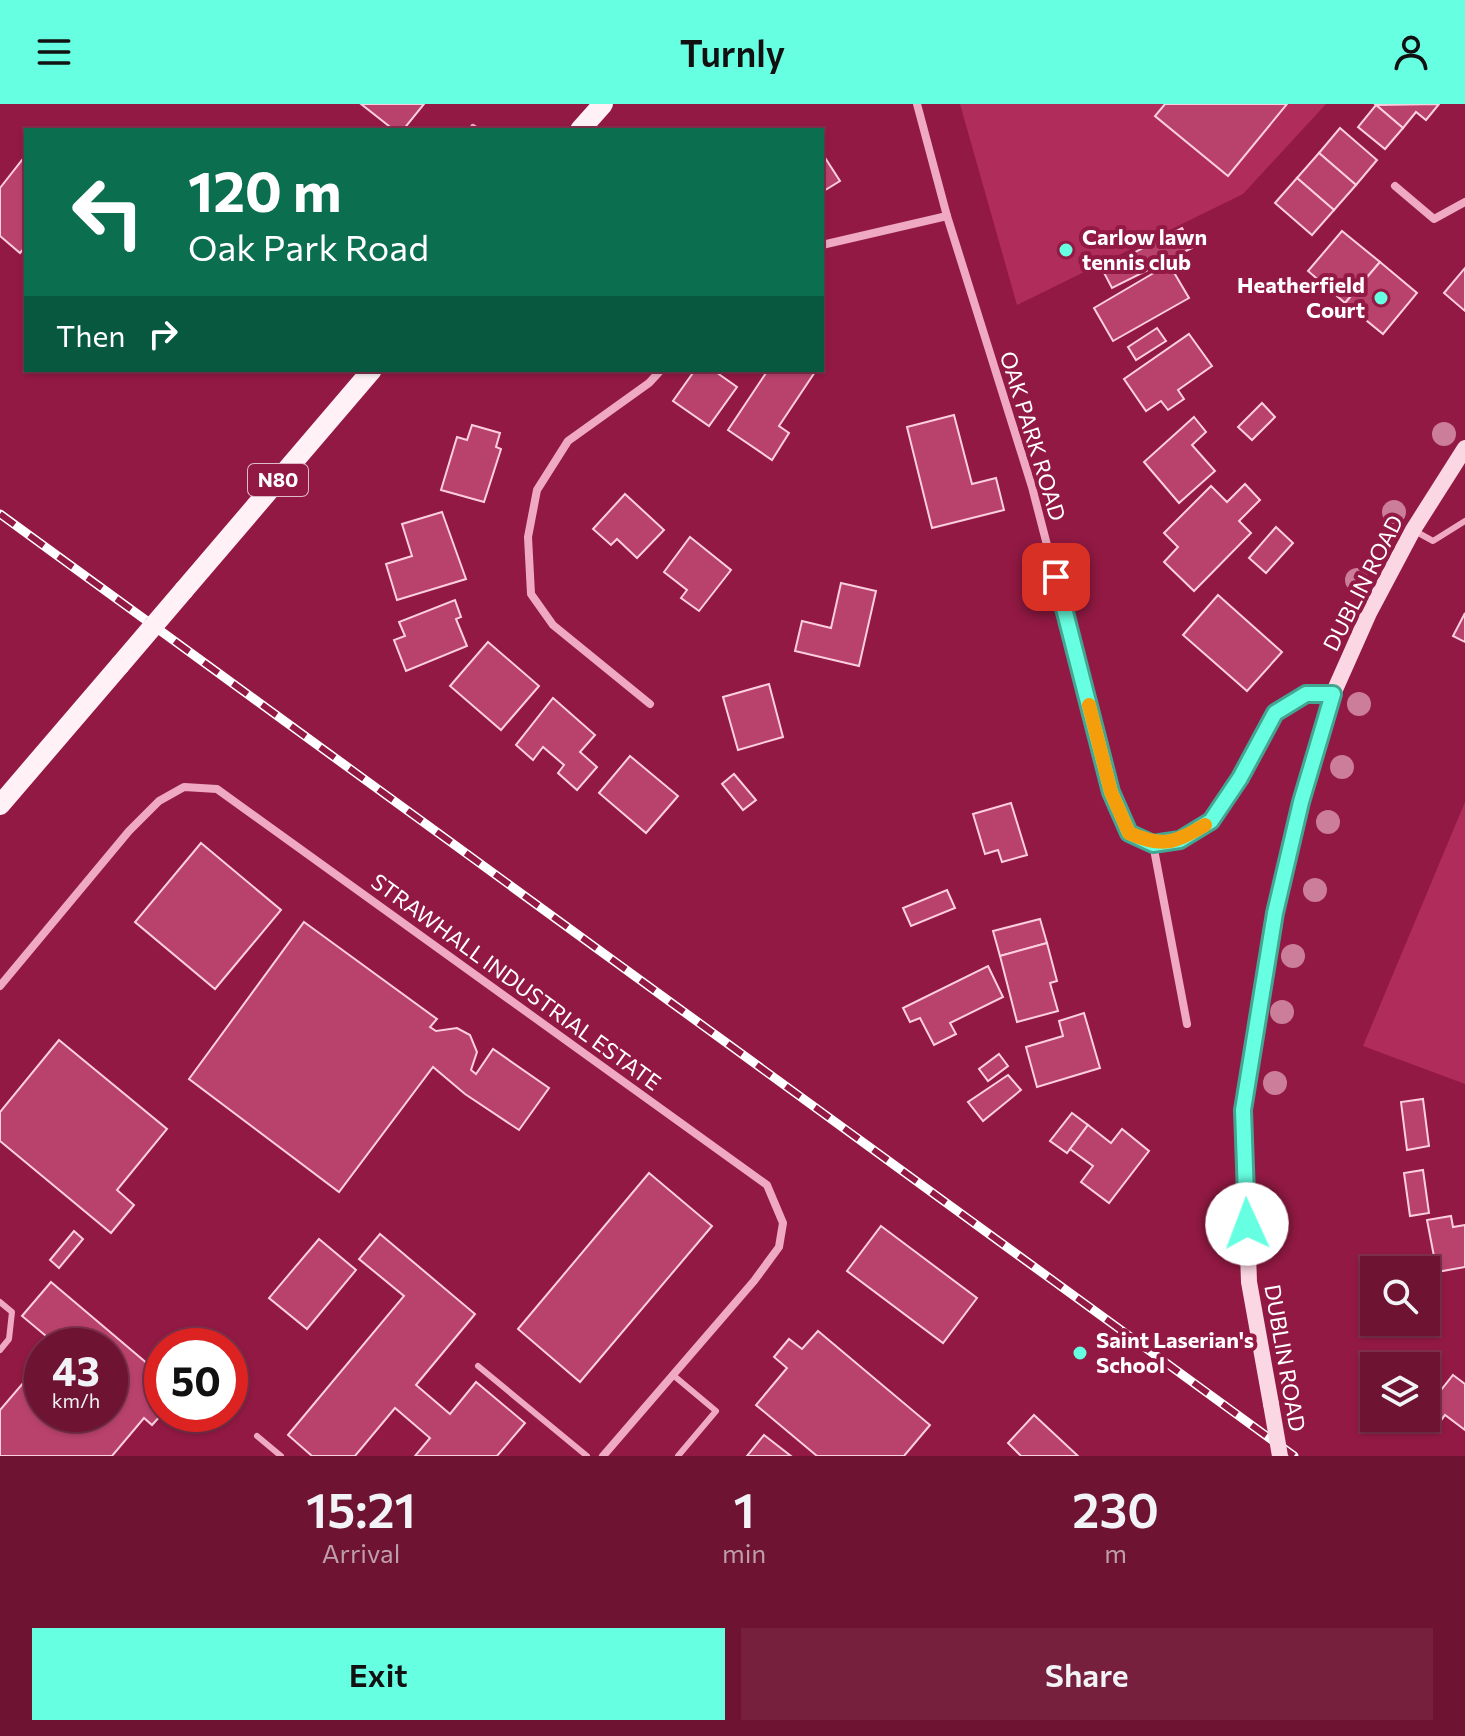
<!DOCTYPE html>
<html lang="en">
<head>
<meta charset="utf-8">
<style>
	body { margin:0; font-family:Commissioner,sans-serif; background:#76203e; color:#f1f3f6; height:100vh; display:flex; flex-direction:column; font-size:30px; white-space:nowrap }
	* { box-sizing:border-box; margin:0 }
	p { font-size:26px; color:#bf9eac }
	.icon { flex:none; width:44px; height:44px; fill:none; stroke:currentColor; stroke-width:2; stroke-linecap:round; stroke-linejoin:round }
	.map { position:relative; height:1352px; overflow:hidden }
	.panel { display:flex; flex-direction:column; background:#6e1332; flex:1 }
	.panel>* { flex:none }
	.banner { position:absolute; left:24px; top:24px; width:800px; height:244px; border-radius:0px; box-shadow:0 2px 6px #0004,0 0 0 2px #80324d; background:#0b6e4f; color:#fff; overflow:hidden }
	.controls { position:absolute; left:1360px; top:1152px; display:grid; gap:16px }
	.controls a { display:grid; place-items:center; width:80px; height:80px; border-radius:0px; background:#6e1332; box-shadow:0 2px 6px #0004,0 0 0 2px #80324d; font-size:40px }
	.speed { position:absolute; left:24px; top:1224px; display:flex; gap:16px; font-size:40px; font-weight:700; text-align:center }
	.speed>* { display:grid; place-content:center; width:104px; height:104px; border-radius:50%; background:#6e1332; box-shadow:0 2px 6px #0004,0 0 0 2px #80324d; line-height:1 }
	.speed small { font-size:20px; font-weight:400 }
	.speed .limit { border:12px solid #d22; background:#fff; color:#111 }
	.pin { position:absolute; display:grid; place-items:center; width:68px; height:68px; color:#fff; margin:-34px; border-radius:16px; box-shadow:0 4px 12px #0006 }
	.me { position:absolute; width:88px; margin:-44px; rotate:358deg; stroke-linejoin:round; filter:drop-shadow(0 0 6px #0008) }
	.turn { display:flex; align-items:center; gap:28px; height:168px; padding:0 32px; font-size:36px }
	.turn .icon { width:104px; height:104px; stroke-width:2.5 }
	.turn b { display:block; font-size:56px; line-height:68px }
	.then { display:flex; align-items:center; height:76px; padding:0 32px; background:#0003; gap:16px; font-size:30px }
	.eta { display:flex; justify-content:space-evenly; align-items:center; height:136px; text-align:center }
	.eta b { font-size:48px; font-weight:600; line-height:56px }
	.button { display:flex; gap:16px; margin-top:auto; padding:16px 32px }
	.button a { flex:1; height:92px; border-radius:0px; background:#67ffe1; color:#111; font-size:32px; font-weight:600; line-height:92px; text-align:center }
	.button a+a { background:#76203e; color:#f1f3f6 }
	header { display:flex; justify-content:space-between; align-items:center; height:104px; padding:0 32px; background:#67ffe1; color:#111; font-size:36px; font-weight:600 }
	.map>svg:first-child { display:block }
	.green { fill:#b02c5b }
	.building { fill:#b9426c; stroke:#fbcfdf; stroke-width:2 }
	.lines { fill:none; stroke-linecap:round; stroke-linejoin:round }
	.service { stroke:#efa9c2; stroke-width:6 }
	.minor { stroke:#efa9c2; stroke-width:8 }
	.secondary { stroke:#fbd6e3; stroke-width:16 }
	.primary { stroke:#fff1f5; stroke-width:20 }
	.rail-casing { stroke:#fff; stroke-width:9 }
	.rail { stroke:#921943; stroke-width:6; stroke-dasharray:18; stroke-linecap:butt }
	.secondary-bridge { stroke:#fbd6e3; stroke-width:16 }
	.primary-bridge { stroke:#fff1f5; stroke-width:20 }
	.tree { fill:#cc7d99 }
	.route-casing { stroke:#43a692; stroke-width:20 }
	.route { stroke:#67ffe1; stroke-width:14 }
	.slow { stroke:#f59e0b; stroke-width:14 }
	.poi-dot { fill:#67ffe1; stroke:#921943; stroke-width:3 }
	.labels { text-anchor:middle; stroke-width:8; stroke-linejoin:round; paint-order:stroke }
	.shield { fill:#921943; stroke:#debac7; stroke-width:2 }
	.shield-label { font-size:20px; font-weight:bold; fill:#fff }
	.poi-label { font-size:22px; font-weight:bold; fill:#fff; stroke:#921943; text-anchor:start }
	.street-label { font-size:22px; fill:#fff; stroke:#921943 }
</style>
</head>
<body>
<header><svg class="icon" aria-label="menu" viewBox="0 0 24 24"><path d="M4 6h16M4 12h16M4 18h16"/></svg>Turnly<svg class="icon" aria-label="person" viewBox="0 0 24 24"><circle cx="12" cy="8" r="4"/><path d="M4 21q1-7 8-7t8 7"/></svg></header>
<div class="map">
<svg width="1465" height="1352" viewBox="0 0 1465 1352">
	<rect width="100%" height="100%" fill="#921943"/>
	<g class="green">
		<polygon points="960,0 1326,0 1243,90 1017,201"/>
		<polygon points="1465,698 1465,980 1363,942"/>
	</g>
	<g class="building">
		<polygon points="361,0 424,0 403,26 394,26"/>
		<polygon points="1165,0 1287,0 1228,72 1155,12"/>
		<polygon points="1439,0 1426,16 1416,8 1403,24 1376,1"/>
		<polygon points="1376,1 1403,24 1385,45 1358,23"/>
		<polygon points="1340,24 1377,56 1356,81 1319,49"/>
		<polygon points="822,49 840,77 822,88"/>
		<polygon points="1319,49 1356,81 1334,106 1297,74"/>
		<polygon points="26,51 26,142 20,149 0,132 0,84"/>
		<polygon points="1297,74 1334,106 1312,131 1275,99"/>
		<polygon points="1182,124 1192,144 1112,184 1102,165"/>
		<polygon points="1342,127 1380,158 1345,199 1308,167"/>
		<polygon points="1380,158 1417,189 1383,230 1345,199"/>
		<polygon points="1169,160 1189,194 1113,237 1094,204"/>
		<polygon points="1465,164 1465,207 1444,189"/>
		<polygon points="1157,224 1166,237 1136,256 1128,243"/>
		<polygon points="1189,230 1212,262 1178,286 1184,295 1168,306 1161,297 1146,307 1124,275"/>
		<polygon points="695,266 713,266 737,283 709,322 673,297"/>
		<polygon points="768,266 815,268 779,322 789,329 772,356 728,326"/>
		<polygon points="1262,299 1275,313 1252,336 1238,323"/>
		<polygon points="954,311 972,380 996,374 1004,406 932,424 907,323"/>
		<polygon points="1194,313 1206,328 1192,341 1215,367 1179,399 1144,358"/>
		<polygon points="472,321 500,329 496,343 501,345 484,398 441,386 457,333 467,336"/>
		<polygon points="1245,380 1260,396 1239,417 1251,429 1194,487 1164,458 1178,443 1164,429 1211,382 1227,398"/>
		<polygon points="625,390 664,426 637,454 617,435 611,441 593,425"/>
		<polygon points="442,408 466,475 397,496 386,460 412,452 402,420"/>
		<polygon points="1276,423 1293,439 1266,469 1249,454"/>
		<polygon points="690,433 731,466 699,507 681,494 687,486 664,468"/>
		<polygon points="841,479 876,487 859,562 795,547 802,517 831,524"/>
		<polygon points="1218,491 1282,548 1247,587 1183,531"/>
		<polygon points="455,496 461,513 456,515 467,542 406,567 394,536 405,532 399,518"/>
		<polygon points="1465,509 1465,538 1453,532"/>
		<polygon points="488,538 539,582 501,626 450,582"/>
		<polygon points="769,580 783,633 738,646 723,593"/>
		<polygon points="553,594 595,631 580,648 597,663 577,686 558,669 564,661 543,643 533,656 516,641"/>
		<polygon points="630,652 678,692 646,729 599,689"/>
		<polygon points="734,670 756,696 743,706 722,680"/>
		<polygon points="1011,699 1027,751 1002,758 998,746 985,750 973,710"/>
		<polygon points="201,739 281,806 215,885 135,818"/>
		<polygon points="947,786 955,804 911,822 903,804"/>
		<polygon points="1040,815 1047,839 1000,852 993,827"/>
		<polygon points="304,818 437,915 430,923 436,927 457,924 470,931 477,948 471,966 476,970 493,945 549,984 519,1026 465,990 433,963 339,1088 189,975"/>
		<polygon points="1047,839 1057,877 1050,879 1058,907 1017,918 1000,852"/>
		<polygon points="988,862 1003,893 950,919 956,930 934,941 920,914 910,918 903,904"/>
		<polygon points="1084,909 1100,964 1037,983 1026,943 1063,932 1059,917"/>
		<polygon points="59,936 167,1025 117,1086 134,1101 111,1129 0,1037 0,1008"/>
		<polygon points="999,950 1008,962 988,977 979,965"/>
		<polygon points="1008,971 1021,986 983,1017 968,998"/>
		<polygon points="1423,995 1429,1042 1407,1046 1401,998"/>
		<polygon points="1072,1009 1088,1021 1067,1049 1050,1037"/>
		<polygon points="1088,1021 1111,1039 1122,1025 1149,1047 1109,1099 1081,1078 1093,1062 1070,1045"/>
		<polygon points="1423,1066 1429,1109 1410,1112 1404,1069"/>
		<polygon points="649,1069 712,1122 580,1278 518,1225"/>
		<polygon points="1451,1112 1453,1123 1465,1121 1465,1163 1437,1168 1427,1116"/>
		<polygon points="881,1122 977,1194 943,1239 847,1167"/>
		<polygon points="74,1127 83,1135 59,1164 50,1156"/>
		<polygon points="380,1130 475,1210 416,1281 450,1310 476,1278 525,1319 497,1352 415,1352 430,1334 395,1304 355,1352 312,1352 288,1331 404,1192 359,1155"/>
		<polygon points="319,1135 356,1166 307,1225 269,1194"/>
		<polygon points="51,1178 162,1272 162,1310 152,1321 144,1314 112,1352 0,1352 0,1306 42,1257 42,1310 110,1310 110,1242 58,1242 22,1212"/>
		<polygon points="818,1227 930,1321 904,1352 817,1352 756,1301 787,1264 774,1253 789,1235 802,1245"/>
		<polygon points="1453,1271 1465,1280 1465,1326 1445,1311 1437,1322 1426,1314 1426,1305"/>
		<polygon points="1034,1311 1078,1352 1021,1352 1008,1339"/>
		<polygon points="764,1331 791,1352 747,1352"/>
	</g>
	<g class="lines">
		<g class="service">
			<polyline points="473,23 477,26"/>
			<polyline points="1413,426 1433,437 1465,417"/>
			<polyline points="0,1198 12,1208 9,1235 0,1246"/>
			<polyline points="478,1262 587,1352"/>
			<polyline points="673,1271 716,1307 678,1352"/>
			<polyline points="257,1332 281,1352"/>
		</g>
		<g class="minor">
			<polyline points="917,0 947,112 1032,383 1111,688 1129,729 1153,740 1180,736 1211,717 1240,674 1275,609 1306,590 1332,590"/>
			<polyline points="1395,82 1434,115 1465,98"/>
			<polyline points="822,141 947,112"/>
			<polyline points="650,600 553,521 531,490 528,433 537,386 568,337 649,279 661,266"/>
			<polyline points="1153,740 1187,920"/>
			<polyline points="0,882 129,727 159,697 184,683 217,685 767,1081 783,1119 779,1143 754,1177 603,1352"/>
		</g>
		<polyline class="secondary" points="1271,1300 1249,1178 1243,1006 1275,809 1301,698 1333,590 1369,509 1413,426 1465,344"/>
		<g class="primary">
			<polyline points="580,26 603,0"/>
			<polyline points="184,486 372,266"/>
			<polyline points="0,701 120,561"/>
		</g>
		<defs>
			<polyline id="rail" points="0,410 1294,1352"/>
		</defs>
		<use href="#rail" class="rail-casing"/>
		<use href="#rail" class="rail"/>
		<polyline class="secondary-bridge" points="1271,1300 1280,1352"/>
		<polyline class="primary-bridge" points="120,561 184,486"/>
	</g>
	<g class="tree">
		<circle cx="1444" cy="330" r="12"/>
		<circle cx="1394" cy="408" r="12"/>
		<circle cx="1357" cy="476" r="12"/>
		<circle cx="1359" cy="600" r="12"/>
		<circle cx="1342" cy="663" r="12"/>
		<circle cx="1328" cy="718" r="12"/>
		<circle cx="1315" cy="786" r="12"/>
		<circle cx="1293" cy="852" r="12"/>
		<circle cx="1282" cy="908" r="12"/>
		<circle cx="1275" cy="979" r="12"/>
	</g>
	<g class="lines">
		<defs>
			<polyline id="route" points="1056,473 1111,688 1129,729 1153,740 1180,736 1211,717 1240,674 1275,609 1306,590 1333,590 1301,698 1275,809 1243,1006 1247,1120"/>
		</defs>
		<use href="#route" class="route-casing"/>
		<use href="#route" class="route"/>
		<path class="slow" d="M1089 601 1111 688 1129 729C1163 744 1174 739 1205 721"/>
	</g>
	<g class="poi-dot">
		<circle cx="1066" cy="146" r="8"/>
		<circle cx="1381" cy="194" r="8"/>
		<circle cx="1080" cy="1249" r="8"/>
	</g>
	<g class="labels">
		<rect class="shield" x="248" y="360" width="60" height="32" rx="6"/>
		<g class="shield-label">
			<text x="278" y="383">N80</text>
		</g>
		<g class="poi-label">
			<text x="1082" y="141">Carlow lawn<tspan x="1082" dy="25">tennis club</tspan></text>
			<text x="1365" y="189" text-anchor="end">Heatherfield<tspan x="1365" dy="25">Court</tspan></text>
			<text x="1096" y="1244">Saint Laserian's<tspan x="1096" dy="25">School</tspan></text>
		</g>
		<g class="street-label">
			<text transform="translate(1033 332) rotate(73)" y="8">OAK PARK ROAD</text>
			<text transform="translate(1363 479) rotate(-63)" y="8">DUBLIN ROAD</text>
			<text transform="translate(516 878) rotate(36)" y="8">STRAWHALL INDUSTRIAL ESTATE</text>
			<text transform="translate(1285 1254) rotate(80)" y="8">DUBLIN ROAD</text>
		</g>
	</g>
</svg>
<div class="controls">
<a><svg class="icon" aria-label="search" viewBox="0 0 24 24"><circle cx="10" cy="10" r="6"/><path d="M15 15l6 6"/></svg></a>
<a><svg class="icon" aria-label="layers" viewBox="0 0 24 24"><path d="M12 4l9 5-9 5-9-5zM3 14l9 5 9-5"/></svg></a>
</div>
<div class="speed"><div>43<small>km/h</small></div><div class="limit">50</div></div>
<div class="pin" style="left:1056px;top:473px;background:#d93025"><svg class="icon" aria-label="arrive" viewBox="0 0 24 24"><path d="M6 21V4h12l-3 4 3 4H6"/></svg></div>
<svg class="me" style="left:1247px;top:1120px" viewBox="-20 -20 40 40"><circle r="19" fill="#fff"/><path d="M0-13L10 11 0 6-10 11z" fill="#67ffe1"/></svg>
<div class="banner">
<div class="turn"><svg class="icon" aria-label="left" viewBox="0 0 24 24"><path d="M17 20v-9H6M10 6l-5 5 5 5"/></svg><div><b>120 m</b>Oak Park Road</div></div>
<div class="then">Then<svg class="icon" aria-label="right" viewBox="0 0 24 24"><path d="M7 20v-9h11M14 6l5 5-5 5"/></svg></div>
</div>
</div>
<section class="panel">
<div class="eta">
<div><b>15:21</b><p>Arrival</p></div>
<div><b>1</b><p>min</p></div>
<div><b>230</b><p>m</p></div>
</div>
<div class="button"><a>Exit</a><a>Share</a></div>
</section>
</body>
</html>
